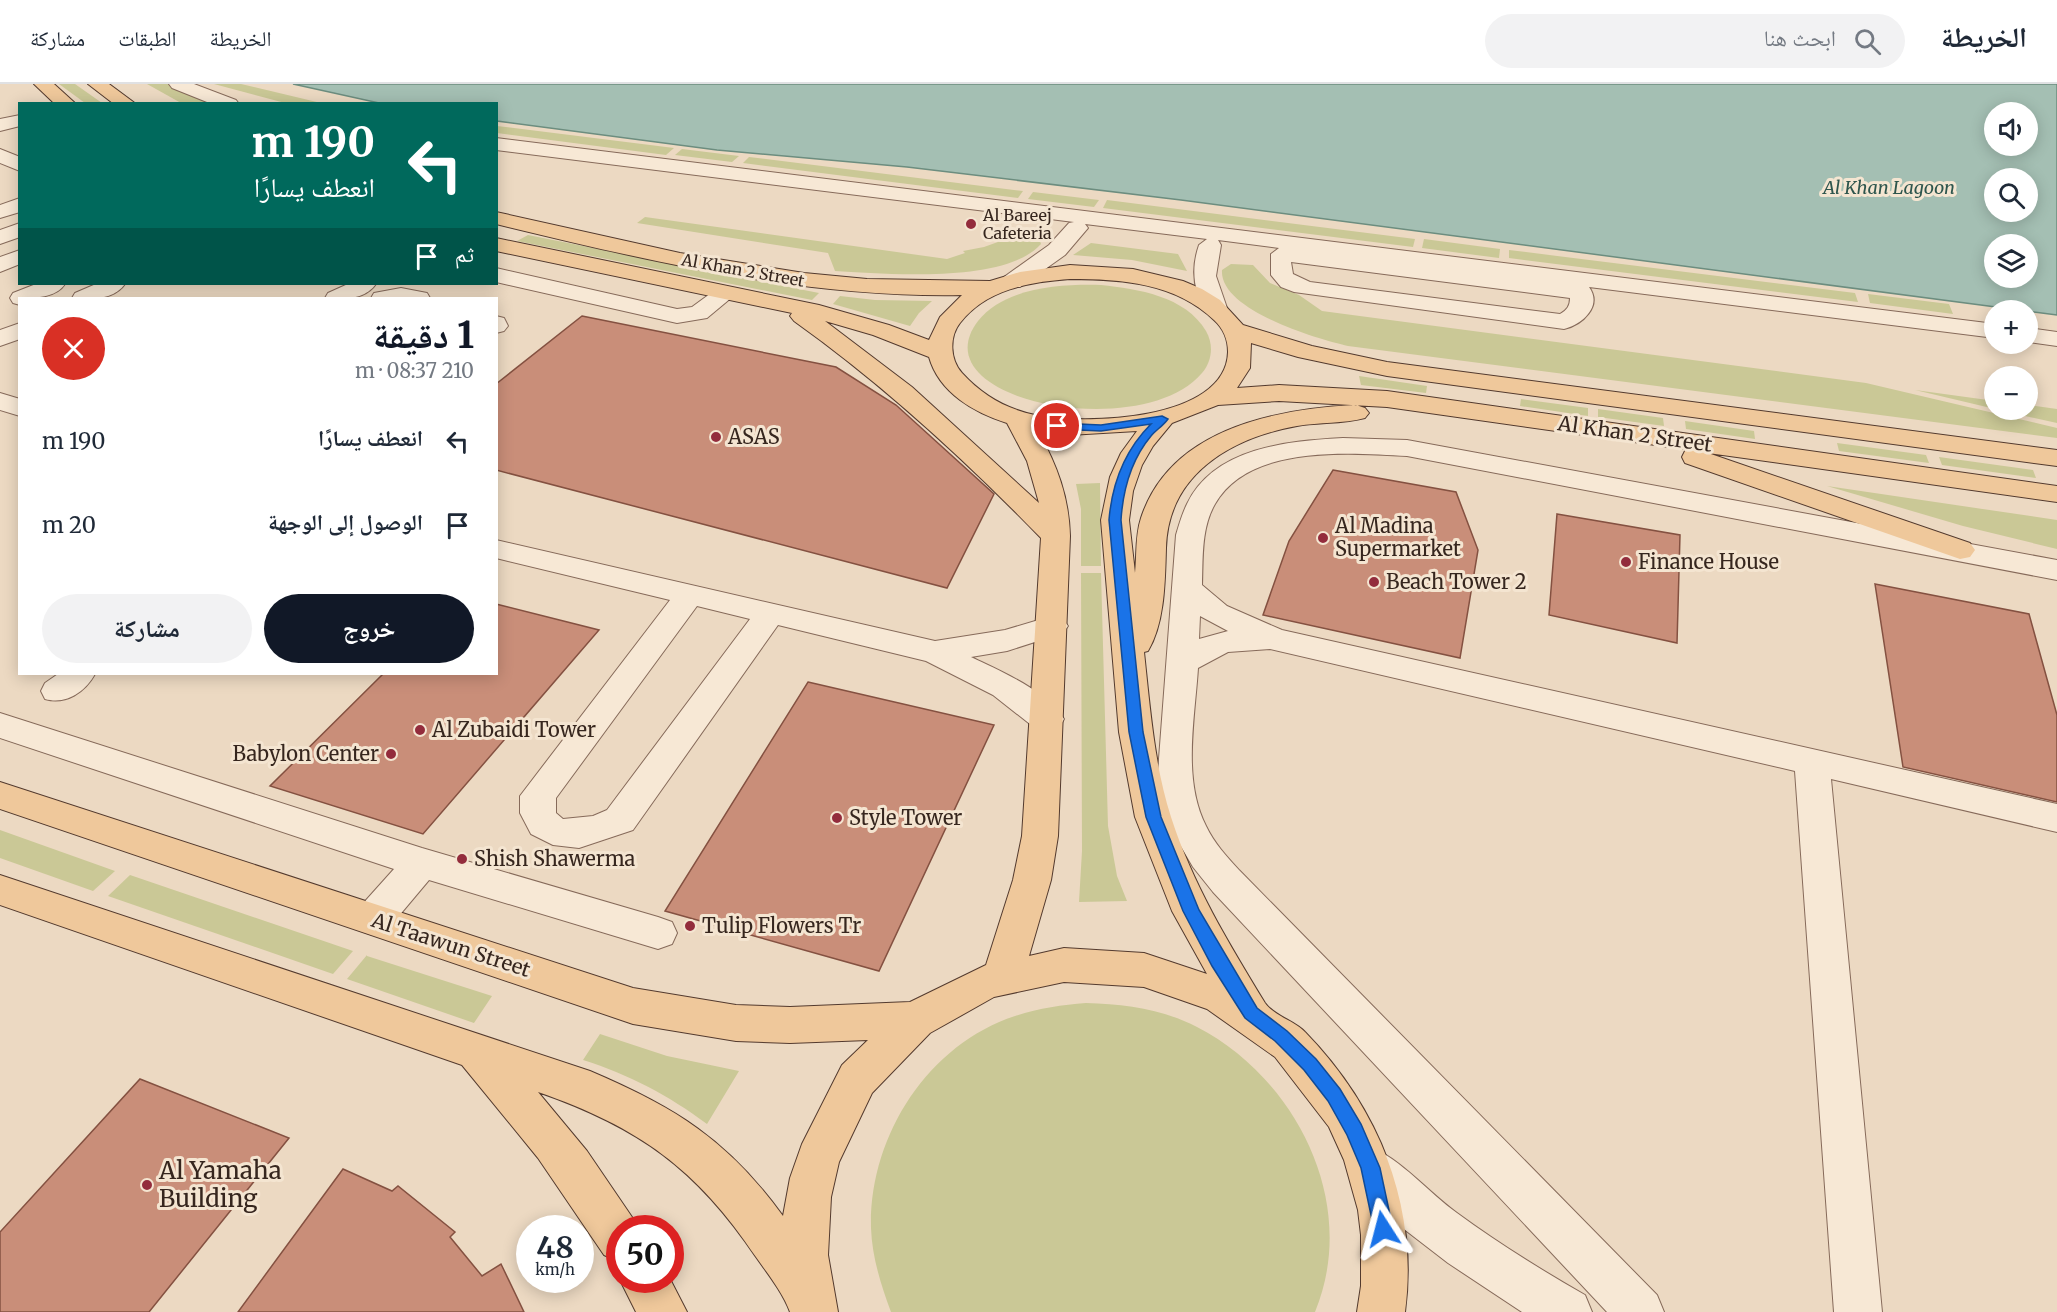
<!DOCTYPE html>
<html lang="ar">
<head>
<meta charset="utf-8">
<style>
	body { margin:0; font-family:Merriweather,"Noto Naskh Arabic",serif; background:#f2f2f3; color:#1f2937; direction:rtl; height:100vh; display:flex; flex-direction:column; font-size:22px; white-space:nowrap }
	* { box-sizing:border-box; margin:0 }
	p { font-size:20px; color:#747a83 }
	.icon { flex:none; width:33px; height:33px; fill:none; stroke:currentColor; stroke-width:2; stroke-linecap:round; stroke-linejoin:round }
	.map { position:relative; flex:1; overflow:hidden; direction:ltr }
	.side { position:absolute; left:18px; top:213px; width:480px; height:378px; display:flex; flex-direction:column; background:#fff; border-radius:0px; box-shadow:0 3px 15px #0003; direction:rtl }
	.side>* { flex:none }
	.banner { position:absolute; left:18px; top:18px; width:480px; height:183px; border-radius:0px; box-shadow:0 3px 15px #0003; direction:rtl; background:#00695c; color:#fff; overflow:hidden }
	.buttons { position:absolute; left:1984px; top:18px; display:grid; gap:12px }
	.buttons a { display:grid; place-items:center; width:54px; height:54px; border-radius:50%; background:#fff; box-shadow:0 3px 15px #0003; font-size:30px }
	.speed { position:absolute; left:516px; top:1131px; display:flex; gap:12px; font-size:30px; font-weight:700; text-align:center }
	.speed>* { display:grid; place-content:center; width:78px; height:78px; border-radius:50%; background:#fff; box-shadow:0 3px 15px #0003; line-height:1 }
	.speed small { font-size:15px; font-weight:400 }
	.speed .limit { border:9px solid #d22; background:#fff; color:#111 }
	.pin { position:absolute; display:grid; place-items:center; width:51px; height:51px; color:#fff; margin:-26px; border:3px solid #fff; border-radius:50%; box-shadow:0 2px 6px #0007 }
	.me { position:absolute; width:66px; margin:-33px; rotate:351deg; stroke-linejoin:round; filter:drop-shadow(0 0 4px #0008) }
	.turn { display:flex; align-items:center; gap:21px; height:126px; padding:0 24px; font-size:27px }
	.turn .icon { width:78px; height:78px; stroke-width:2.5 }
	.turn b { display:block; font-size:42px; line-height:51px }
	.then { display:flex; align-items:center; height:57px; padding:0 24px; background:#0003; gap:12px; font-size:22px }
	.round { display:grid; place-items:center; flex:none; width:63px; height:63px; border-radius:32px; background:#f2f2f3 }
	.headline { display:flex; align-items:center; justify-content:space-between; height:102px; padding:0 24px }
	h1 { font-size:36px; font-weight:800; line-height:45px; color:#111827 }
	.action { display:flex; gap:12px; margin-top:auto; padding:12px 24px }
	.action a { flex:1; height:69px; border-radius:36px; background:#111827; color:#fff; font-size:24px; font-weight:800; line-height:69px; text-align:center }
	.action a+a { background:#f2f2f3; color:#1f2937 }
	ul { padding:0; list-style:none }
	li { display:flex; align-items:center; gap:18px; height:84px; padding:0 24px }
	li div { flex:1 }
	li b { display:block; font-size:22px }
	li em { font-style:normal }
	header { display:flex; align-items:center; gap:36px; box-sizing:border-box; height:84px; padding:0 30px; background:#fff; border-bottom:2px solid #e0e1e3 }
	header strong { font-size:28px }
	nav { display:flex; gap:33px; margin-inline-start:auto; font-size:21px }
	.search { width:420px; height:54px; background:#f2f2f3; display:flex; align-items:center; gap:15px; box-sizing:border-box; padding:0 21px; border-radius:33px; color:#747a83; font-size:22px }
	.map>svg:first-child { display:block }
	.green { fill:#cac896 }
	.water { fill:#a4bfb3; stroke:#6c8d7f; stroke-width:1.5; fill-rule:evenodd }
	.building { fill:#c98e79; stroke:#845141; stroke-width:1.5 }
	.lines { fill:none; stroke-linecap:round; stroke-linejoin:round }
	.minor-casing { stroke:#866a5a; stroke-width:2 }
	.major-casing { stroke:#533a2e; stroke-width:2 }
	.minor { fill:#f7e8d5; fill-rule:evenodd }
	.major { fill:#efc89b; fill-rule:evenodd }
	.route { fill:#1a73e8; stroke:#114b97; stroke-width:1.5 }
	.poi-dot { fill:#932c3c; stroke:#f4e5d1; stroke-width:2 }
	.labels { text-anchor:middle; stroke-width:6; stroke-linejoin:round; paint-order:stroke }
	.far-poi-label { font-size:16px; fill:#36261e; stroke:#f4e5d1; text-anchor:start }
	.far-street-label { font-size:16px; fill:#36261e; stroke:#f4e5d1 }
	.far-water-label { font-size:18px; font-style:italic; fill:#2d554d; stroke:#f4e5d1 }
	.street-label { font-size:20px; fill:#36261e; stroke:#f4e5d1 }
	.poi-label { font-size:20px; fill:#36261e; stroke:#f4e5d1; text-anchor:start }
	.near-poi-label { font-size:24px; fill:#36261e; stroke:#f4e5d1; text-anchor:start }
</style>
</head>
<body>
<header>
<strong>الخريطة</strong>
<div class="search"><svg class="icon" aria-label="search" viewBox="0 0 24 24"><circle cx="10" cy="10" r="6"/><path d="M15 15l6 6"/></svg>ابحث هنا</div>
<nav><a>الخريطة</a><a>الطبقات</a><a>مشاركة</a></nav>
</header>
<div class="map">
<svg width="2057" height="1228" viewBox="0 0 2057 1228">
	<rect width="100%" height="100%" fill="#ecd9c2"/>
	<g class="green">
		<polygon points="59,0 75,0 102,19 85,19"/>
		<polygon points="147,0 169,0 208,19 181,19"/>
		<polygon points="214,0 241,0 321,19 285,19"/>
		<polygon points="497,42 674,64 666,71 497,49"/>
		<polygon points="682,65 739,72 732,78 675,71"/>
		<polygon points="749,73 1023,107 1018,114 743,79"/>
		<polygon points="1033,108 1099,116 1094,123 1028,115"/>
		<polygon points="1107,116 1415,155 1413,163 1103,124"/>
		<path d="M645 133 947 175 965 169 963 167 984 163 1020 150 1039 154 1041 160C1006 200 885 190 835 187L828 169 637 139Z"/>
		<polygon points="528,151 819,209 812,216 517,157"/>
		<polygon points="1424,155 1500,165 1499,174 1422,164"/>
		<polygon points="1091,159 1178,170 1187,187 1132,176 1073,171"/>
		<polygon points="1509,166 1855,209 1858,218 1509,174"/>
		<path d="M1231 180 1253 181 1270 199 1299 211 1322 227 1866 299 2057 344V354L1348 262C1317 255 1219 226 1222 186Z"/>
		<path d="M1101 201C1138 205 1185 212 1206 247 1214 261 1212 277 1202 289 1142 360 917 317 978 237 1005 203 1061 200 1101 201Z"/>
		<polygon points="1868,210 1949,220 1953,230 1870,219"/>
		<polygon points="840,212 875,216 932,217 919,229 910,242 833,220"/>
		<polygon points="1359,292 1427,302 1426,309 1361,301"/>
		<polygon points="1915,306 1995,317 1995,325"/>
		<polygon points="1521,315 1588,324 1588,332 1520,322"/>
		<polygon points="2028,321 2057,325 2057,339 1998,326 2028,326"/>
		<polygon points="1598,325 1663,334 1664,342 1598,333"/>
		<polygon points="1685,337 1754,347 1755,355 1686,345"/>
		<polygon points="1837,359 1926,371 1929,379 1839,367"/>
		<polygon points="1939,373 2033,386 2036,394 1942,381"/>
		<polygon points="1100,399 1101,482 1081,482 1081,425 1076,400"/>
		<polygon points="1827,402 2057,436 2057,465 1963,442"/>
		<polygon points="1081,489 1101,489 1108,742 1117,792 1127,817 1079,818 1082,767"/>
		<polygon points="0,746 115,787 93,807 0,774"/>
		<polygon points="130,791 353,867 333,890 108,812"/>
		<polygon points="367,871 367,872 492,912 474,939 347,895"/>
		<path d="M1086 919C1125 920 1162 925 1197 943 1296 994 1360 1119 1315 1228H891C881 1201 872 1173 871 1144 869 1053 927 961 1015 932 1039 924 1062 921 1086 919Z"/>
		<path d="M600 950 667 972 739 987 707 1040C668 1011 630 991 583 976Z"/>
	</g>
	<path class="water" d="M293 0H2057V231L1181 116 907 83 717 66 497 37 496 20 379 19ZM1995 28H2028V62H1995ZM1995 94H2028V128H1995ZM1995 160H2028V194H1995Z"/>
	<g class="building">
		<polygon points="582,232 836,283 896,321 994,410 947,504 496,386 496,300"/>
		<polygon points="1333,386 1456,408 1478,466 1460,574 1263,531 1289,457"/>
		<polygon points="1557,430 1680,451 1677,559 1549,531"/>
		<polygon points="1875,500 2029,530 2057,631 2057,718 1903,683"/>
		<polygon points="496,520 599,546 423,750 270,702 383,590 496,590"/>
		<polygon points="808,598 994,641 879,887 665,827"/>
		<polygon points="140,995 289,1054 149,1228 0,1228 0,1148"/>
		<polygon points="343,1085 392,1107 398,1102 455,1148 450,1153 482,1192 501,1180 524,1228 238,1228"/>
	</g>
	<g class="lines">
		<defs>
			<g id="minor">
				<polygon points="169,0 194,0 236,16 239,20 212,20 172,4"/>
				<polygon points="20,31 20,42 0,47 0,35"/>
				<path d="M496 54 1995 240V254L1589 203C1603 222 1582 241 1564 245L1294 208 1281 203 1271 191V170L1279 164 1218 156 1221 161 1216 192 1227 224 1223 229H1207C1193 208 1191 184 1199 161L1207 155 1085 140 1088 144 1065 171 1020 203H1004L1001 198 1004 193 1049 161 1069 139 1074 138 496 66ZM1291 178 1570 214C1570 222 1567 226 1560 230L1310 198 1293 190Z"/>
				<polygon points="0,65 20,73 20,87 0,79"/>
				<polygon points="20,114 20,128 0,134 0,121"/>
				<polygon points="20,139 20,153 0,160 0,146"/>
				<polygon points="20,166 20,180 0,188 0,173"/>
				<polygon points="496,184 677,225 692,223 718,204 734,204 737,209 707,234 677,239 496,198"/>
				<path d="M36 200H65C56 214 35 214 20 214V221L13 219 10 214 13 209Z"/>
				<path d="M96 200H125C114 216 89 216 72 214L75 209Z"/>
				<path d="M348 200H376C365 216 341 216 325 214L328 209Z"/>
				<polygon points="401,204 427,209 430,214 371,214 374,209"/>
				<polygon points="496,232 504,234 508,242 504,247 496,249"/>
				<polygon points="20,239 20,255 0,262 0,246"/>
				<polygon points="2028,244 2057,248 2057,262 2028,258"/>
				<polygon points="0,309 20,315 20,332 0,326"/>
				<path d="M1343 354 1407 356 2057 476V496L1407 372C1349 369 1249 360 1215 420 1201 444 1203 475 1202 501L1227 522 1282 546 2057 720V748L1831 695 1882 1228H1834L1795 687 1270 565 1228 568 1198 584C1195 634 1182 695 1206 742 1214 759 1227 773 1239 786L1657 1211 1664 1228H1607L1213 808 1193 783 1172 747 1159 704 1158 688 1176 451C1179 441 1182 430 1187 420 1214 363 1289 357 1343 354ZM1200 532 1228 547 1199 555Z"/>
				<path d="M496 456 935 557 1005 546 1052 532 1063 535 1068 542 1063 549 1007 567 971 573C1000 587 1048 607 1064 635L1059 644 1047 647 1035 644 993 611 926 577 778 541 633 746 579 764 553 761 531 750 520 729V712L670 516 496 474ZM697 522 750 535 607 726 593 732 563 735 556 729V714Z"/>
				<path d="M58 590H95C85 608 66 621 45 615L41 607 45 599Z"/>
				<polygon points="0,629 422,764 658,833 672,838 677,849 672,860 658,865 429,796 387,846 373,851 359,846 354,835 359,824 394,785 0,654"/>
				<path d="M1370 1063C1401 1075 1429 1109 1457 1129 1498 1159 1541 1186 1585 1211L1592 1228H1522L1448 1179 1400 1142 1354 1099 1348 1084 1354 1069Z"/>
			</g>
			<g id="major">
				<polygon points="34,0 54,0 76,20 55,20"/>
				<polygon points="88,0 109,0 136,20 114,20"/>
				<path d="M496 128 680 169 804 189 867 195 990 197 1020 188 1070 181 1133 185 1183 197 1202 205 1220 216 1243 241 1312 262 1387 278 2057 366V382L1387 292 1298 273 1251 259 1250 284 1237 304 1279 301 1387 307 2057 402V418L1708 369 1970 459 1975 466 1970 473 1960 475 1685 379 1682 373 1685 367 1691 366 1387 323 1279 317 1218 321 1172 339 1153 362 1142 381 1133 407 1129 436 1135 489C1137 471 1135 452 1141 434 1170 345 1274 325 1356 321L1365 324 1369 329 1365 334C1343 340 1320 338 1297 342 1231 354 1168 390 1166 464 1165 496 1165 539 1148 567L1144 568C1150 623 1154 680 1171 733 1192 799 1229 860 1265 919 1274 932 1295 937 1305 948 1379 1024 1419 1122 1405 1228H1357L1361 1202V1151L1358 1126 1344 1076 1329 1043 1275 973 1207 925 1144 903 1064 898 994 913 930 949 872 1009 839 1078 831 1113 828 1171 838 1228H790C783 1209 768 1190 756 1173 697 1085 639 1043 538 1008L587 1067 636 1139 639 1144H620V1178L604 1171 538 1074 462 981 0 821V791L590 987C675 1023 728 1056 783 1132L790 1094 802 1060 842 981 868 956 790 959 736 957 633 940 0 725V698L633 904 736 921 790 923 910 918 986 881 1013 796 1022 752 1041 454C964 375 884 301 794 237L790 232 792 229 496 167V154L819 221 889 241 929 256 940 233 962 211C804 214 649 177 496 140ZM1070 195C1122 195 1175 199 1214 236 1223 244 1228 256 1228 268 1226 338 1082 341 1035 331 1006 325 982 311 962 289 950 276 949 253 960 239 986 205 1030 198 1070 195ZM825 237 873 251 929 273C939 309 975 329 1007 339L1027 377 1039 419 912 303ZM1038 347 1069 351 1137 347 1121 369 1110 393 1101 436 1119 648 1135 733 1172 827 1207 890 1144 869 1064 864 1029 872 1051 796 1058 752 1070 452C1069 413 1057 381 1038 347Z"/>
				<polygon points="670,1195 687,1228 636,1228 620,1196"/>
			</g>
		</defs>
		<use href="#minor" class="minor-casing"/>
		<use href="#major" class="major-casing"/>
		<use href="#minor" class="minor"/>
		<use href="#major" class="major"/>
	</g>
	<path class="route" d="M1162 332 1168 335C1163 342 1156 346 1151 352 1131 376 1123 405 1121 436L1143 648 1161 733 1199 826 1257 924 1287 947 1316 975 1340 1005 1361 1040 1380 1084 1393 1145 1390 1152 1383 1154 1377 1152 1374 1145 1361 1084 1347 1051 1328 1017 1304 986 1275 957 1245 934 1212 882 1183 827 1146 733 1129 648 1109 436C1112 399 1125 366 1151 340L1101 347 1057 345 1052 342 1057 339 1101 341Z"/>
	<g class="poi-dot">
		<circle cx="971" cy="140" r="6"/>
		<circle cx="716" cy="353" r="6"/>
		<circle cx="1323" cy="454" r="6"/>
		<circle cx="1626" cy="478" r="6"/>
		<circle cx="1374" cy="498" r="6"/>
		<circle cx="420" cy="646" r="6"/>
		<circle cx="391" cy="670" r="6"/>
		<circle cx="837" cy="734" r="6"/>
		<circle cx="462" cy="775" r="6"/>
		<circle cx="690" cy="842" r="6"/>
		<circle cx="147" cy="1101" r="6"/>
	</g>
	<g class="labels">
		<g class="far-poi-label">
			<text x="983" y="137">Al Bareej<tspan x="983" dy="18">Cafeteria</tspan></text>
		</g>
		<g class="far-street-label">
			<text transform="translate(743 186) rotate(10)" y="6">Al Khan 2 Street</text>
		</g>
		<g class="far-water-label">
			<text x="1889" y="110">Al Khan Lagoon</text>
		</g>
		<g class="street-label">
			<text transform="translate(1635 350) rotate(8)" y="7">Al Khan 2 Street</text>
			<text transform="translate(451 861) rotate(18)" y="7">Al Taawun Street</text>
		</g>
		<g class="poi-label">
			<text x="728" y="360">ASAS</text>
			<text x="1335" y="449">Al Madina<tspan x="1335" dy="23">Supermarket</tspan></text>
			<text x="1638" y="485">Finance House</text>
			<text x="1386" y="505">Beach Tower 2</text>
			<text x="432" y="653">Al Zubaidi Tower</text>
			<text x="379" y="677" text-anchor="end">Babylon Center</text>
			<text x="849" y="741">Style Tower</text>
			<text x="474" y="782">Shish Shawerma</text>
			<text x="702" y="849">Tulip Flowers Tr</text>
		</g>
		<g class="near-poi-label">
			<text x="159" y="1095">Al Yamaha<tspan x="159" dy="28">Building</tspan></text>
		</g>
	</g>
</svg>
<div class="buttons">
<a><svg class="icon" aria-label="sound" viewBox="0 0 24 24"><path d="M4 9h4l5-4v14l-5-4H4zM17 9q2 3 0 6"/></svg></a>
<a><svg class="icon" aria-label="search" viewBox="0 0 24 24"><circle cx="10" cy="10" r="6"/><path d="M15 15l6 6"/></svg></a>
<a><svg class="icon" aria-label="layers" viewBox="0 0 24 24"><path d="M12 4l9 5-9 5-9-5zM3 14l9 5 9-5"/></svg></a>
<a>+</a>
<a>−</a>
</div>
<div class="speed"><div>48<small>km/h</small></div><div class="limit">50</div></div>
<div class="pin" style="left:1057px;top:342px;background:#d93025"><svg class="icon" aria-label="arrive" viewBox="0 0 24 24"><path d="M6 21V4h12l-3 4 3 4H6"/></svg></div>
<svg class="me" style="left:1383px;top:1145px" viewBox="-20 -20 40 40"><path d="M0-17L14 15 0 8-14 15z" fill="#1a73e8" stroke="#fff" stroke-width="4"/></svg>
<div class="banner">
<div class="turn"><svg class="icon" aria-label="left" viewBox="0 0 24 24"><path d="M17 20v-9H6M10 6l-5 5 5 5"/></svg><div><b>190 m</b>انعطف يسارًا</div></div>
<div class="then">ثم<svg class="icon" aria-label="arrive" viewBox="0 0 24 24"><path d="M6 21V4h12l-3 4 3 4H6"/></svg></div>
</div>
<section class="side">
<div class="headline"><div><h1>1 دقيقة</h1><p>210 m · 08:37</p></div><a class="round" style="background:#d93025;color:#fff"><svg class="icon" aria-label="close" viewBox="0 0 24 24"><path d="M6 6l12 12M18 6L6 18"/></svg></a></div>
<ul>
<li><svg class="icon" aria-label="left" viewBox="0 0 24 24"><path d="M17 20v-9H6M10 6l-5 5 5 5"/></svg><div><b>انعطف يسارًا</b></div><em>190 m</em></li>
<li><svg class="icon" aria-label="arrive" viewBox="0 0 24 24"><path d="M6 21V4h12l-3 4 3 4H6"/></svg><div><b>الوصول إلى الوجهة</b></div><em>20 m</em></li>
</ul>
<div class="action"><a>خروج</a><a>مشاركة</a></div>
</section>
</div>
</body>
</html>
